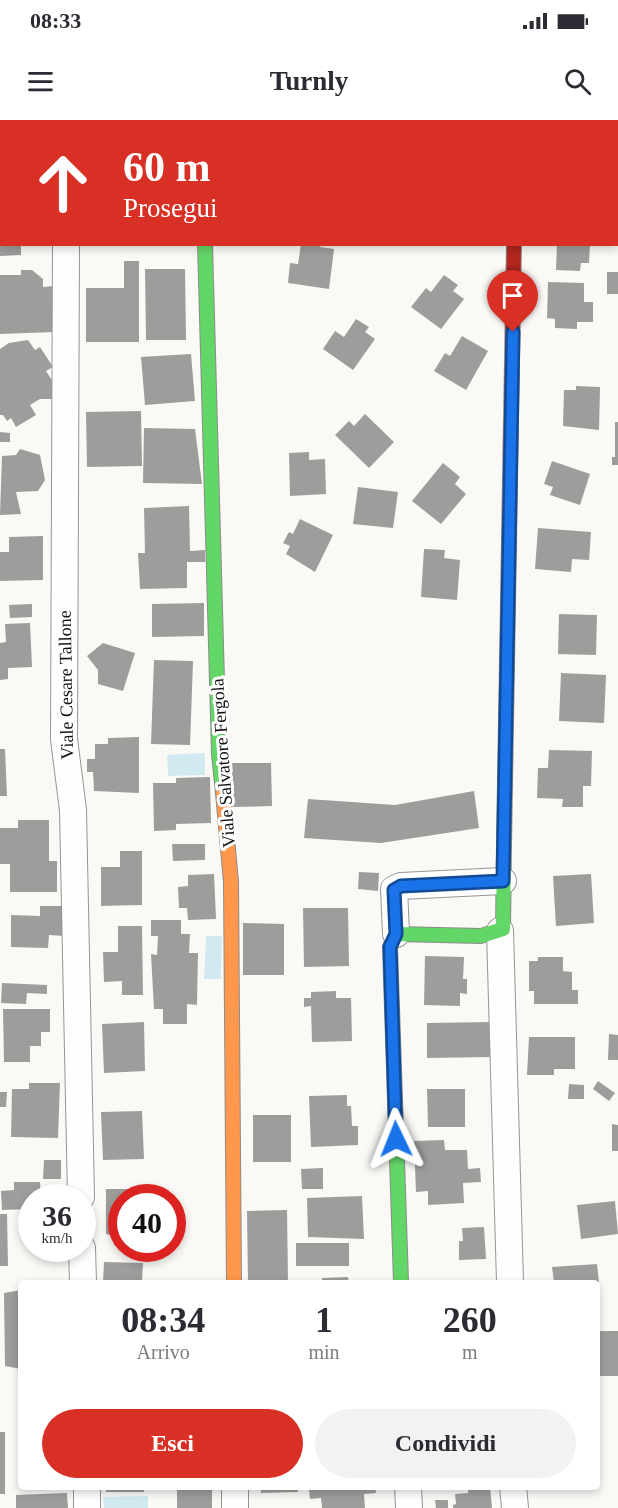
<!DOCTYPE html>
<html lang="it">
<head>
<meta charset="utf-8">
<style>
	body { margin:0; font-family:"Times New Roman",serif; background:#f2f2f3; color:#2b2b33; height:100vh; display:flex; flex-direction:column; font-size:22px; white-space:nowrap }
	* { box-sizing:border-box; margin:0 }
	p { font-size:20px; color:#7c7c81 }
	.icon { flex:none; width:33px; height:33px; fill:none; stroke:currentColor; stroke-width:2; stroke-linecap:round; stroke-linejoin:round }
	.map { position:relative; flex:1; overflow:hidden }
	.sheet { position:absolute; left:18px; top:1160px; width:582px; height:210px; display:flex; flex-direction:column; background:#fff; border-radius:6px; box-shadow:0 3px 9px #0003 }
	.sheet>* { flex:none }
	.guide { position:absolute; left:0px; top:0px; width:618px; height:126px; box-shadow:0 3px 9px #0003; background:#d93025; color:#fff; overflow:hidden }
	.speed { position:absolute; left:18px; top:1064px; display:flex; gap:12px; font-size:30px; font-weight:700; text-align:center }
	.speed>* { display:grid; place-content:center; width:78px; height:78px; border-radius:50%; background:#fff; box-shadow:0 3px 9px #0003; line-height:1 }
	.speed small { font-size:15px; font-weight:400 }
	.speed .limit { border:9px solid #d22; background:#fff; color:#111 }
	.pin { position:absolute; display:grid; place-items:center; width:51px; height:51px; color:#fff; margin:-62px -26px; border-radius:50% 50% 50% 0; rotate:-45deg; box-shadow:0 0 6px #0007 }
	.pin .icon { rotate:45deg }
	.me { position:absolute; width:66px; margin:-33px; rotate:358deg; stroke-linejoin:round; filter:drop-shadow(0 0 4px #0008) }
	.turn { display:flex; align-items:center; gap:21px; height:126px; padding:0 24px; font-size:27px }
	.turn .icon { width:78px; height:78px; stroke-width:2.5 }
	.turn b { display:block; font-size:42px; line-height:51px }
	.eta { display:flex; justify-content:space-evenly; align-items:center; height:102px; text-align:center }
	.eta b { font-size:36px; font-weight:600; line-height:42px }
	.cta { display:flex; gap:12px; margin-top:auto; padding:12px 24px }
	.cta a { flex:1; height:69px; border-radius:36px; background:#d93025; color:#fff; font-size:24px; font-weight:600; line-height:69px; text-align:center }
	.cta a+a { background:#f2f2f3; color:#2b2b33 }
	.status { display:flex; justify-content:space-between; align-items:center; height:42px; padding:0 30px; background:#fff; direction:ltr }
	.status svg { height:16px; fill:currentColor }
	header { display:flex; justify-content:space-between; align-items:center; height:78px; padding:0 24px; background:#fff; font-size:27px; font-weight:600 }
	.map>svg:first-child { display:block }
	.water { fill:#d1eaf1 }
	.building { fill:#9f9d9b }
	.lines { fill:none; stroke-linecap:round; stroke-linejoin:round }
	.street-casing { stroke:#969594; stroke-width:28 }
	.fast-casing { stroke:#8c8c8a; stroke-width:16 }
	.slow-casing { stroke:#8c8c8a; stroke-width:16 }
	.jam-casing { stroke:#8c8c8a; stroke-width:16 }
	.street { stroke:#fefefe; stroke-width:26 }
	.fast { stroke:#63d668; stroke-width:14 }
	.slow { stroke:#ff974d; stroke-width:14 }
	.jam { stroke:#b3261e; stroke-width:14 }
	.route-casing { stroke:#114b97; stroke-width:15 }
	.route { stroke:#1a73e8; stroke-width:10 }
	.labels { text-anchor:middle; stroke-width:6; stroke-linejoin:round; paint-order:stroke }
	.street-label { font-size:18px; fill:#101010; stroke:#fff }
</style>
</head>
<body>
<div class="status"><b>08:33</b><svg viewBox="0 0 49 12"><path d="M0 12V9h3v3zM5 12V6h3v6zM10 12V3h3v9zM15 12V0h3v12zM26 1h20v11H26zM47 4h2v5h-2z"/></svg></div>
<header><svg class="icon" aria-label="menu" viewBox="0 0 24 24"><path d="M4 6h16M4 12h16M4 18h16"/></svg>Turnly<svg class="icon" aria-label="search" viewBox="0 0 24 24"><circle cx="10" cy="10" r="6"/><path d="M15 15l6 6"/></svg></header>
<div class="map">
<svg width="618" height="1388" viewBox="0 0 618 1388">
	<rect width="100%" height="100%" fill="#fbf9f6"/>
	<g class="water">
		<polygon points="205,633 205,655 168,656 167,635"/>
		<polygon points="206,816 222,816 221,859 204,859"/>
		<polygon points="148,1376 148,1388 104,1388 103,1377"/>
	</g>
	<g class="building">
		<polygon points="0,124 21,124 21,135 0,136"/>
		<polygon points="301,124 321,124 320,127 334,129 329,169 288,163 290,143 298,144"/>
		<polygon points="557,124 590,124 589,143 581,143 580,151 556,150"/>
		<polygon points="124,141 139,141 139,222 86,222 86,168 124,168"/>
		<polygon points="145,149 185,149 186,220 146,220"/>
		<polygon points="21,150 32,150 43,159 43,167 53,166 54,212 0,214 0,155 21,155"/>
		<rect x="607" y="152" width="11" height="22"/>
		<polygon points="444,155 458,165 453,171 464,179 441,209 411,187 426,168 431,172"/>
		<polygon points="548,162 584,163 584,182 593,182 593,202 577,202 577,209 555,208 555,199 547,198"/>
		<polygon points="356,199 369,207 365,212 375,219 353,250 323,229 335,211 344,217"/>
		<polygon points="462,216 488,231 466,270 434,251 445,233 450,236"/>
		<polygon points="28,220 35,230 40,227 53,247 46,251 55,265 56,279 40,279 30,285 36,295 16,307 11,298 7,301 3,295 0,295 0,229 9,223"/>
		<polygon points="191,234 195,281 145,285 141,237"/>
		<polygon points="576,266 600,267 599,310 563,306 564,270 576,270"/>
		<polygon points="141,291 142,346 87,347 86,292"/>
		<polygon points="365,294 394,322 369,348 335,315 349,301 354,306"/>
		<polygon points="615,302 618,302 618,345 612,345 612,337 615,337"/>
		<polygon points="144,308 195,309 202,364 143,363"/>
		<polygon points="0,312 10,313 10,322 0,322"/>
		<polygon points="20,329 40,335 45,360 38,371 16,372 21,394 0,395 2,336 16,335"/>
		<polygon points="309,332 309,340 325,339 326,374 290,376 289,333"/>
		<polygon points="552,341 590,354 580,385 550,375 553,367 544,364"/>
		<polygon points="443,343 460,357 455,364 466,374 441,404 412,381"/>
		<polygon points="358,367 398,372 393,408 353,404"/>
		<polygon points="189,386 190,431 205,430 205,442 187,442 187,468 140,469 138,433 145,433 144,388"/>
		<polygon points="300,399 333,415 315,452 286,434 290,426 283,423 289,412 293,414"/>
		<polygon points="538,408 591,412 589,440 572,439 571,452 535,449"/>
		<polygon points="43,416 43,460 0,461 0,432 9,432 9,417"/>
		<polygon points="424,429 445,430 444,438 460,440 457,480 421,477"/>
		<polygon points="204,483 204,516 152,517 152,484"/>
		<polygon points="32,484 32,497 10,498 9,485"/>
		<polygon points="559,494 597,495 596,535 558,534"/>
		<polygon points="30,503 32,547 8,548 8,559 0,560 0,523 6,522 5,504"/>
		<polygon points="103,523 135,533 123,571 98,564 98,550 87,536"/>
		<polygon points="154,540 193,541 190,625 151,624"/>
		<polygon points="561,553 606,555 604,603 559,601"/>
		<polygon points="139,617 139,673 94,671 93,652 87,652 87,639 95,639 95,624 108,624 108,618"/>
		<polygon points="0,629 5,629 7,676 0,676"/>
		<polygon points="549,630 592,631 591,666 583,666 583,687 562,687 563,679 537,678 538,648 548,648"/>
		<polygon points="232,643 271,643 272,686 232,687"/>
		<polygon points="210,657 211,703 176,704 176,710 154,711 153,663 176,663 176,658"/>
		<polygon points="474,671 479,708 381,723 304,718 308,679 395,685"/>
		<polygon points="18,700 49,700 49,741 57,741 57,772 10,772 10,744 0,744 0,708 18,708"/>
		<polygon points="172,724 205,724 205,740 173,741"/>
		<polygon points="120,731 142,731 142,785 101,786 101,747 120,747"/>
		<polygon points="359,752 379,753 378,771 358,769"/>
		<polygon points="214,754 216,799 188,800 187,788 179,788 178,767 188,766 188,755"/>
		<polygon points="591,754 594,803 556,806 553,756"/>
		<polygon points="40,786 65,786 65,816 49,815 48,828 11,827 11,795 40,796"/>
		<polygon points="303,788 348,788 349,846 304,847"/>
		<polygon points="151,800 181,800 181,814 190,814 189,833 198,833 197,885 187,884 187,904 163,904 163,889 154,889 151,834 157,835 158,816 151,816"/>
		<polygon points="243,803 284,804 284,855 243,855"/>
		<polygon points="118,806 142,806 143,875 122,875 122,861 104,862 103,832 118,832"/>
		<polygon points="425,836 464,837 463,859 467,859 467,874 460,873 460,886 424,885"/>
		<polygon points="538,837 563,837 563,851 572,852 572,870 578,870 578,884 534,884 534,871 529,871 529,841 538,841"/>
		<polygon points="2,863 47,865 47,874 27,873 26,884 1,883"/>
		<polygon points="336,871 336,878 351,878 352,921 312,922 311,886 304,887 304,878 311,878 311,872"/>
		<polygon points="3,889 50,889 50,912 41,912 41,926 30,926 30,942 4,942"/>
		<polygon points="144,902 145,951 104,953 102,904"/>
		<polygon points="491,902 492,937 427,938 427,903"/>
		<polygon points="609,914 618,915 618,940 608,940"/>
		<polygon points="529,917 575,917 575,949 554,949 554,955 527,955"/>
		<polygon points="598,961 615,973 609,981 593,969"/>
		<polygon points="29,963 60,963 58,1018 11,1017 12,969 29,969"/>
		<polygon points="569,964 584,965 584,979 568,979"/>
		<polygon points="427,969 465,969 465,1007 428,1007"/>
		<polygon points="0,972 7,972 6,987 0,987"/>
		<polygon points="347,975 347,986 351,986 352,1006 358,1006 358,1025 311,1027 309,976"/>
		<polygon points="142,991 144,1039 103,1040 101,992"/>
		<rect x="253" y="995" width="38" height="47"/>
		<polygon points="612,1004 618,1005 618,1031 612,1031"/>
		<polygon points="444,1020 445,1030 467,1030 468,1049 480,1048 481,1062 463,1063 464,1083 428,1085 428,1071 416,1072 414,1021"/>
		<polygon points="44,1040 61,1040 61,1059 43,1059"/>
		<polygon points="323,1048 323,1069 302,1069 301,1049"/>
		<polygon points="14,1062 40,1062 41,1077 32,1077 32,1089 2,1090 1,1071 14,1070"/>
		<polygon points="106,1069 142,1069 142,1077 122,1077 122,1125 114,1125 114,1116 106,1114"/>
		<polygon points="362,1076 364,1119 308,1117 307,1078"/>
		<polygon points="615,1081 618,1114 581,1119 577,1085"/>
		<polygon points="287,1090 288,1162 248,1162 247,1091"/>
		<polygon points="0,1094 7,1094 8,1146 0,1146"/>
		<polygon points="484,1107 486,1139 459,1140 459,1121 463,1121 462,1108"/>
		<rect x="296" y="1123" width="53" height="23"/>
		<polygon points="104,1142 143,1143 142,1162 103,1162"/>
		<polygon points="597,1144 599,1162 554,1162 552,1147"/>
		<polygon points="348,1157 349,1162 322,1162 322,1158"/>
		<polygon points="21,1170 21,1249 5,1246 4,1173"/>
		<rect x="597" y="1211" width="21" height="45"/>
		<rect x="0" y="1312" width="5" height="62"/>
		<rect x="106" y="1366" width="38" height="6"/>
		<rect x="177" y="1366" width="35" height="22"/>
		<polygon points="261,1366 298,1366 298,1372 261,1373"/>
		<polygon points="315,1366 375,1366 376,1373 364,1374 365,1388 322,1388 321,1378 310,1379 309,1370 316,1369"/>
		<polygon points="468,1366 490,1366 492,1388 453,1388 453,1385 456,1384 455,1374 468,1373"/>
		<polygon points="67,1373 68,1388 16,1388 16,1375"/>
		<polygon points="435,1380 448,1380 448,1388 436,1388"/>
	</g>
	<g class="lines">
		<defs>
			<g id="street">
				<polyline points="202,0 202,2"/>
				<polyline points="66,2 66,0"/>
				<polyline points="515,2 515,0"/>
				<polyline points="66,124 64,619 73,690 81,1077"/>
				<polyline points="500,811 510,1162"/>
				<polyline points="396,814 394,769 401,766 503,761"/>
				<polyline points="82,1128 83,1162"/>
				<polyline points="87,1366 87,1388"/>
				<polyline points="235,1366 235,1388"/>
				<polyline points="408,1366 409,1388"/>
				<polyline points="513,1366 515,1388"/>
			</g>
			<g id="fast">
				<polyline points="205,124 219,634 223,673"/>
				<polyline points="401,1162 390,827 396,814 481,816 503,809 504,725"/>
			</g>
			<g id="slow">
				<polyline points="223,673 231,762 234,1162"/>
				<polyline points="504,725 510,358"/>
			</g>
			<polyline id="jam" points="510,358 514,124"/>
		</defs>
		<use href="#street" class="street-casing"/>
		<use href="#fast" class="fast-casing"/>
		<use href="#slow" class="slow-casing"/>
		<use href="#jam" class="jam-casing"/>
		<use href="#street" class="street"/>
		<use href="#fast" class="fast"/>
		<use href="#slow" class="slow"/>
		<use href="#jam" class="jam"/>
	</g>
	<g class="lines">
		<defs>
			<polyline id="route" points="396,1019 390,827 396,814 394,770 401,766 503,761 513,212"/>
		</defs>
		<use href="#route" class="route-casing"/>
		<use href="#route" class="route"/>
	</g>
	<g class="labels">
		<g class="street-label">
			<text transform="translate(66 565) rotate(-91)" y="6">Viale Cesare Tallone</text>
			<text transform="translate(223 643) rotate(-94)" y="6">Viale Salvatore Fergola</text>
		</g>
	</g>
</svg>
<div class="speed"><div>36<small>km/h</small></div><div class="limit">40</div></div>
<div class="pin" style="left:513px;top:212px;background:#d93025"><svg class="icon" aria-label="arrive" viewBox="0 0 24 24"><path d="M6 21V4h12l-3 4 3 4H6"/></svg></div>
<svg class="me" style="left:396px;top:1019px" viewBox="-20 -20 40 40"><path d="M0-17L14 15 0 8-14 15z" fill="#1a73e8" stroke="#fff" stroke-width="4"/></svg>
<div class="guide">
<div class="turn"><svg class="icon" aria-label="ahead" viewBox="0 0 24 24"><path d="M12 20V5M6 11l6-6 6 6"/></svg><div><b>60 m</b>Prosegui</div></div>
</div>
<section class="sheet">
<div class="eta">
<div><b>08:34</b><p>Arrivo</p></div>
<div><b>1</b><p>min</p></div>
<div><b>260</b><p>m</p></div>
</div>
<div class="cta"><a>Esci</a><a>Condividi</a></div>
</section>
</div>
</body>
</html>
